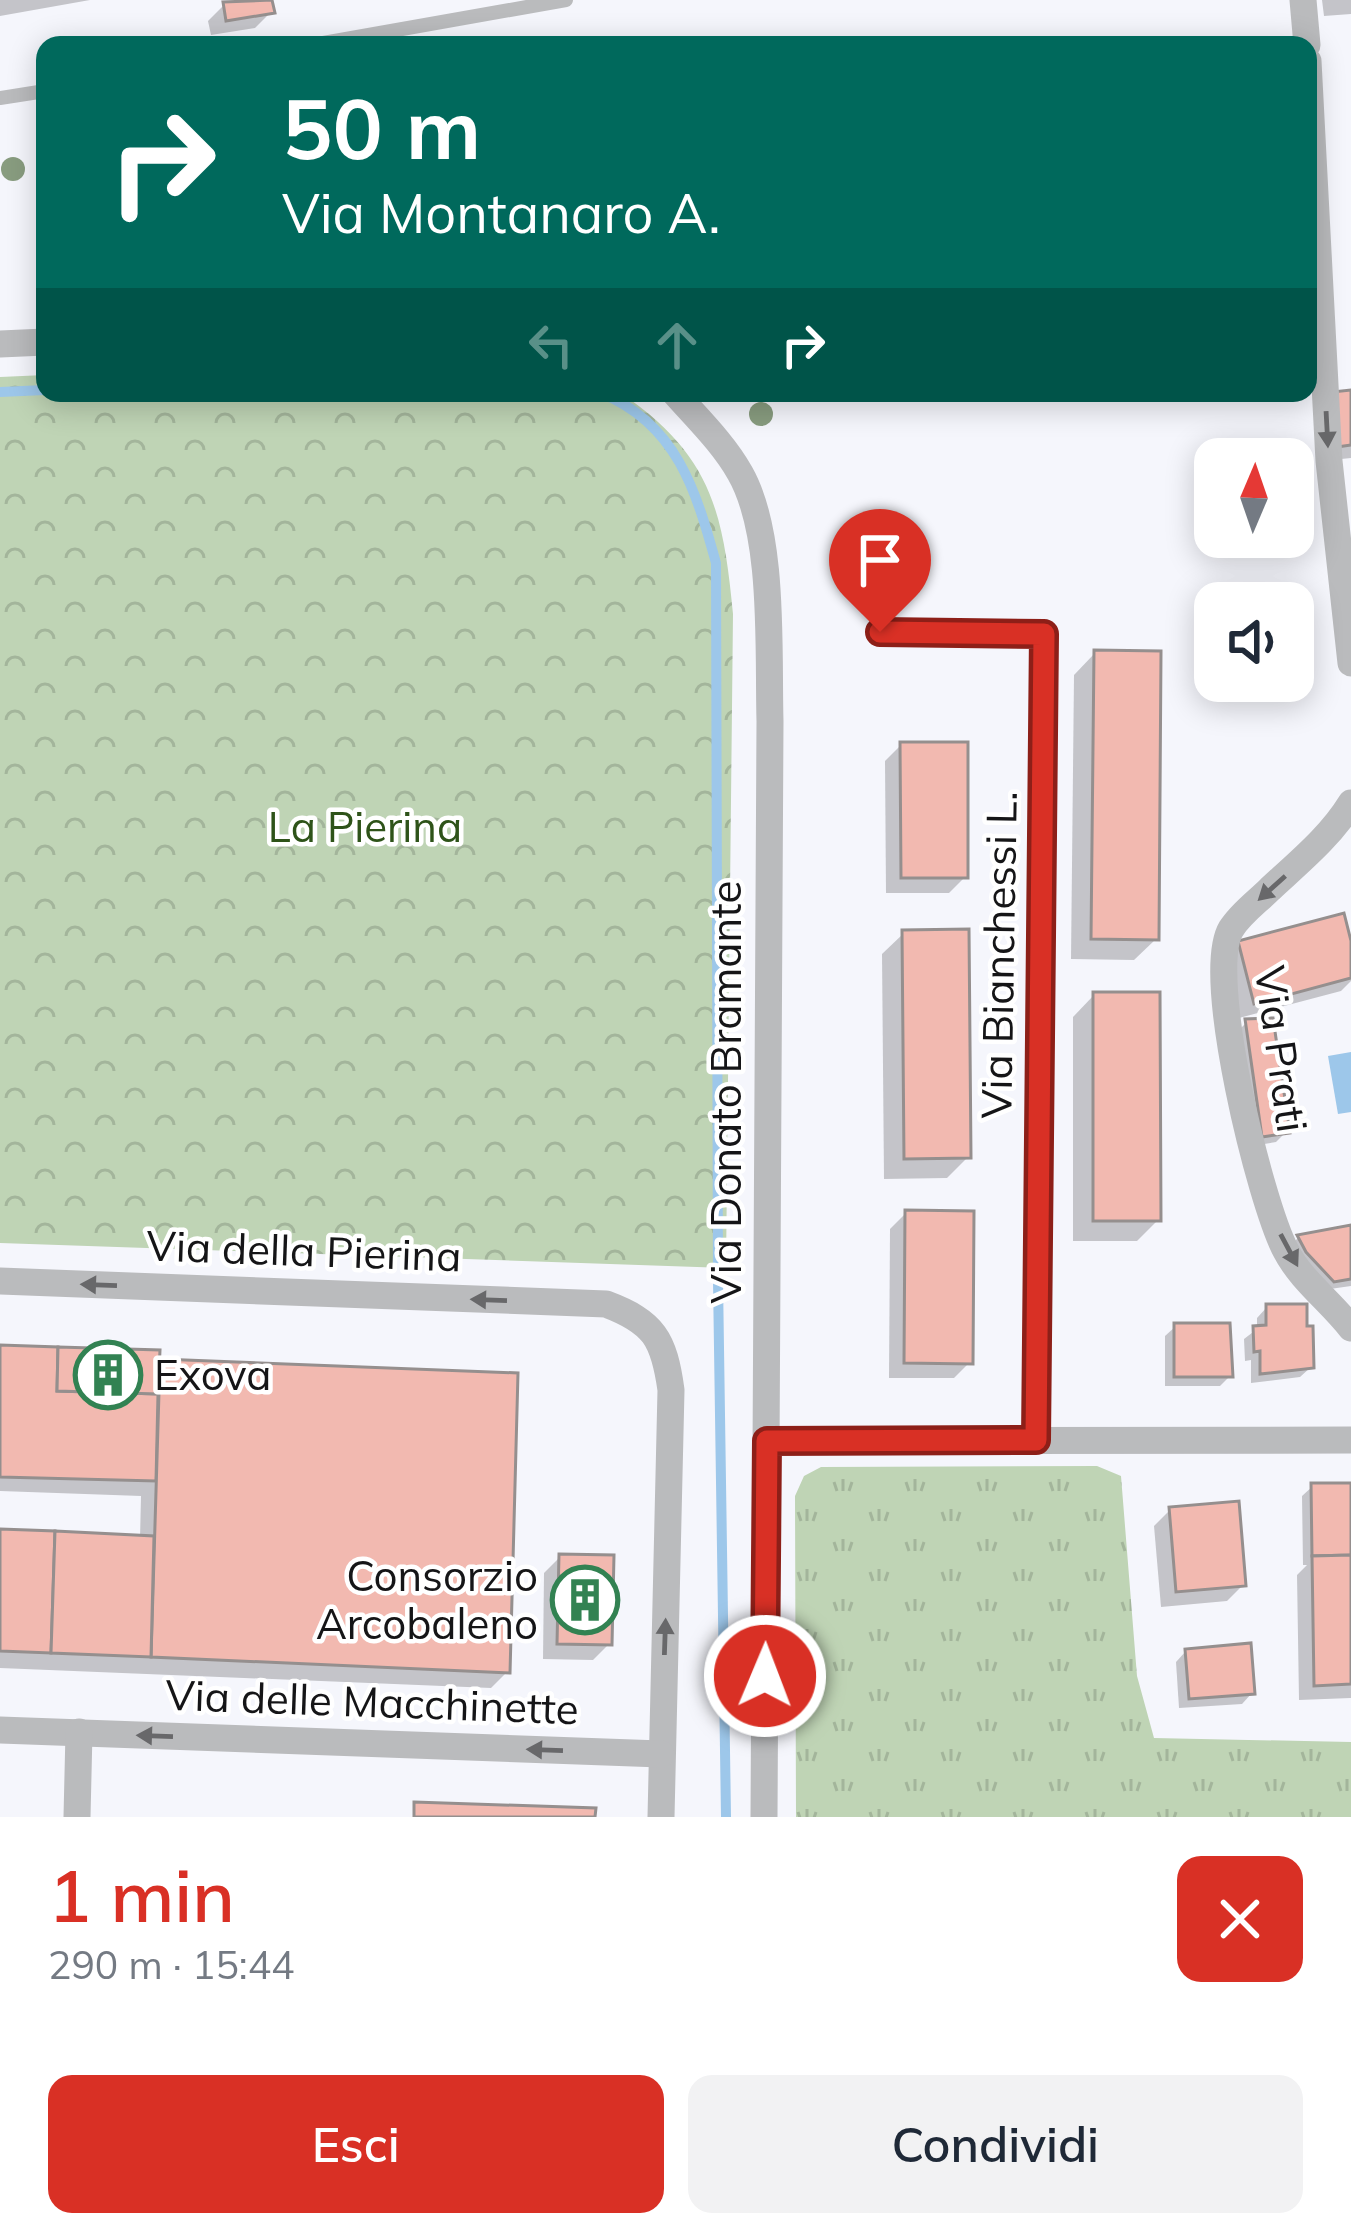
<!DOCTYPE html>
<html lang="it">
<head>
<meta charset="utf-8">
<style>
	body { margin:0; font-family:Mulish,sans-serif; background:#f2f2f3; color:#1f2937; height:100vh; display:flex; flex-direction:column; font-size:45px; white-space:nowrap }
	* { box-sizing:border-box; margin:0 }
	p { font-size:39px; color:#747a83 }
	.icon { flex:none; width:66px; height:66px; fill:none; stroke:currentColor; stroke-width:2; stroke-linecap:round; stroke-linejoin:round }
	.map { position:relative; height:1817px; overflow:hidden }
	.side { display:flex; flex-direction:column; background:#fff; flex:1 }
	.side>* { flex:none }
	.banner { position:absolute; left:36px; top:36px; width:1281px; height:366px; border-radius:24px; box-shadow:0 6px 30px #0003; background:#00695c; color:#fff; overflow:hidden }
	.needle { width:78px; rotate:2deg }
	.tools { position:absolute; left:1194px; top:438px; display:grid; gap:24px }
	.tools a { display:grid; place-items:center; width:120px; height:120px; border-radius:24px; background:#fff; box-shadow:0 6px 30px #0003; font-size:60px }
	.pin { position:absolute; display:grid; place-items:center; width:102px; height:102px; color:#fff; margin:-123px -51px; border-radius:50% 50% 50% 0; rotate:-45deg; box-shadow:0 0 12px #0007 }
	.pin .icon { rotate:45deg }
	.me { position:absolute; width:132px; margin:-66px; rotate:1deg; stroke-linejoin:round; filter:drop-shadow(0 0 9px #0008) }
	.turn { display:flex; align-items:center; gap:42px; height:252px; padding:0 48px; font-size:54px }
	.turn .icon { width:156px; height:156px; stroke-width:2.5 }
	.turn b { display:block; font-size:84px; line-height:102px }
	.lanes { display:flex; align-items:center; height:114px; padding:0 48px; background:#0003; justify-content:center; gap:60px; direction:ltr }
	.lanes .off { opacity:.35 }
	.round { display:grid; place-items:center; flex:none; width:126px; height:126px; border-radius:24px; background:#f2f2f3 }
	.head { display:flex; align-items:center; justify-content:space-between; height:204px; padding:0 48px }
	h1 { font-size:72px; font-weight:600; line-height:90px; color:#d93025 }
	.action { display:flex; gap:24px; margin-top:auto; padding:24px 48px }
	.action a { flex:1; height:138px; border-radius:24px; background:#d93025; color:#fff; font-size:48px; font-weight:600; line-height:138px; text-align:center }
	.action a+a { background:#f2f2f3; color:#1f2937 }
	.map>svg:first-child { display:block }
	.grass { fill:url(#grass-tufts) }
	.park { fill:url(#park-crowns) }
	.water { fill:#9dc7ea }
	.shadow { fill:#0003 }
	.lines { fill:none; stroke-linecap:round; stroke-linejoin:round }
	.stream { stroke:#9dc7ea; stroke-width:10 }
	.building { fill:#f2b9b0; stroke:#958f8e; stroke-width:3 }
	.service { stroke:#babbbd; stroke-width:14 }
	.minor { stroke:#babbbd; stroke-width:27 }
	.tree { fill:#889c7f }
	.oneway { fill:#68686a }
	.route-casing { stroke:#8d1f18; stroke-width:30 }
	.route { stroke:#d93025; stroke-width:21 }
	.labels { text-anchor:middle; stroke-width:9; stroke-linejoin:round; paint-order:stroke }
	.park-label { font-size:42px; fill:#2e5319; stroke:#fff }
	.street-label { font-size:42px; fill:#151517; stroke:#fff }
	.poi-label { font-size:42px; fill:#151517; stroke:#fff; text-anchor:start }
</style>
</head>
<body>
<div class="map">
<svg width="1351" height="1817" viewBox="0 0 1351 1817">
	<defs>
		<pattern id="grass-tufts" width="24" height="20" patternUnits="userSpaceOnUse" patternTransform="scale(3)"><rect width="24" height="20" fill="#bfd4b5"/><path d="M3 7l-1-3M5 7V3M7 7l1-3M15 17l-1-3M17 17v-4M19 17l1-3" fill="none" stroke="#a3b59b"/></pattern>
		<pattern id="park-crowns" width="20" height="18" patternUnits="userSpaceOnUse" patternTransform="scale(3)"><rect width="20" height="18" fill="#bfd4b5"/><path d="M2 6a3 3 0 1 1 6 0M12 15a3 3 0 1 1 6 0" fill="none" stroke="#a3b59b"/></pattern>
	</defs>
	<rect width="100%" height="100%" fill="#f5f6fc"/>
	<polygon class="grass" points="1097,1466 1121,1476 1137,1676 1154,1738 1351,1742 1351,1817 796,1817 795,1496 804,1476 821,1467"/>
	<path class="park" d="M45 375V393H621C711 455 723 510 733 614L726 1268 0 1243V377Z"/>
	<polygon class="water" points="1351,1052 1351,1112 1338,1114 1328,1056"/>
	<g class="shadow">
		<polygon points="0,0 90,0 0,16"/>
		<polygon points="254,0 269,0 271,12 255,28 211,35 208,21 224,5"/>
		<polygon points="1322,0 1351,0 1351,14 1324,16"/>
		<polygon points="1351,393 1351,458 1322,461"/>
		<polygon points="1095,653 1156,939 1134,960 1071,959 1074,675"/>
		<polygon points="901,745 965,877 949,893 886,893 885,761"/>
		<polygon points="904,933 968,1157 947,1178 884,1179 882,954"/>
		<polygon points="1240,943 1351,953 1351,981 1341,991 1239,1018 1224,959"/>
		<polygon points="1094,995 1158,1220 1137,1241 1073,1241 1073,1017"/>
		<polygon points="1247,1022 1286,1132 1276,1142 1252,1146 1236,1033"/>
		<polygon points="906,1213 970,1362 954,1378 889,1378 890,1229"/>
		<polygon points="1351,1228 1351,1286 1323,1290 1289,1247 1298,1238"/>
		<polygon points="1267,1307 1311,1367 1300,1377 1251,1383 1251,1360 1245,1361 1244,1339 1257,1329 1257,1318"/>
		<polygon points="1176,1326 1230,1376 1220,1386 1165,1386 1165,1336"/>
		<polygon points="0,1348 157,1361 515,1376 507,1672 491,1688 0,1668 0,1533 140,1539 141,1496 0,1491"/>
		<polygon points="1313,1486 1351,1486 1351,1698 1299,1700 1297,1575 1307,1565 1303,1565 1302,1496"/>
		<polygon points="1170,1510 1243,1585 1227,1601 1161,1607 1154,1526"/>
		<polygon points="560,1557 609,1644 593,1660 543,1659 544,1573"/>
		<polygon points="1186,1651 1252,1693 1242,1704 1179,1708 1176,1662"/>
	</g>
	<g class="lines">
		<g class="stream">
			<polyline points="0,392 45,390"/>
			<path d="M601 393C677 424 696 491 716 563L718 1281 726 1817"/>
		</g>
	</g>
	<g class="building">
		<polygon points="272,0 275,13 226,21 223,2"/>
		<polygon points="1351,390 1351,445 1337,447 1332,392"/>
		<polygon points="1094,650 1161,651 1159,940 1091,939"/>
		<polygon points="900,742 968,742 968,878 901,878"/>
		<polygon points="1344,913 1351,941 1351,978 1254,1004 1238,941"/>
		<polygon points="969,929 971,1158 904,1159 902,930"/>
		<polygon points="1093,992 1160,992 1161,1221 1093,1221"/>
		<polygon points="1273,1018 1290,1133 1262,1137 1245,1019"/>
		<polygon points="905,1210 974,1211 973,1364 904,1363"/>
		<polygon points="1351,1225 1351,1279 1334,1282 1306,1252 1297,1235"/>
		<polygon points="1266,1304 1307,1304 1307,1326 1313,1326 1314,1368 1260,1374 1260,1351 1254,1352 1253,1326 1266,1325"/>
		<polygon points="1174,1323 1230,1323 1233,1377 1174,1377"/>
		<polygon points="0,1345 58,1347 57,1391 158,1394 156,1481 0,1477"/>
		<polygon points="58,1347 160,1350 158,1394 57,1391"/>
		<polygon points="160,1359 518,1373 510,1673 151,1657"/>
		<polygon points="1311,1483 1351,1483 1351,1555 1312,1556"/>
		<polygon points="1239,1501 1246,1586 1176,1592 1169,1507"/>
		<polygon points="0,1529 55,1531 51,1653 0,1651"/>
		<polygon points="55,1531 154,1536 151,1657 51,1653"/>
		<polygon points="559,1554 614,1555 612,1645 557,1644"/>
		<polygon points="1351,1555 1351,1684 1314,1686 1312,1556"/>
		<polygon points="1251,1643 1255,1694 1189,1699 1185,1649"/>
		<polygon points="414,1802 596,1808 595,1817 414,1817"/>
	</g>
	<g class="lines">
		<g class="service">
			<polyline points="312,45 566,0"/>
			<polyline points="0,98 45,91"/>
		</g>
		<g class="minor">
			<polyline points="1303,0 1307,45"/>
			<polyline points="1308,61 1329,461 1351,663"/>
			<polyline points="0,344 45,342"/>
			<path d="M675 393C697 418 724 444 740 473 775 534 768 651 770 721L764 1817"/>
			<polyline points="881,632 1044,634 1036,1440"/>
			<path d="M1351 803C1330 837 1299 862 1270 889 1257 902 1241 913 1231 929 1204 974 1260 1202 1286 1251 1301 1280 1331 1302 1351 1328"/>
			<path d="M0 1281 606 1304C654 1322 664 1339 671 1390L661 1817"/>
			<polyline points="767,1441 1351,1440"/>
			<polyline points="0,1730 661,1754"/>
			<polyline points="77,1817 79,1732"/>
		</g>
	</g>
	<g class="tree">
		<circle cx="13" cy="169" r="12"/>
		<circle cx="761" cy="414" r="12"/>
	</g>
	<defs><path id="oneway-solid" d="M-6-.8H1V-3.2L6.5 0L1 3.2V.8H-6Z" transform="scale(3)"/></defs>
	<g class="oneway">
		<use href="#oneway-solid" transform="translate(1327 429) rotate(87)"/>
		<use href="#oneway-solid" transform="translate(1272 888) rotate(138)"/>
		<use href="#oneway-solid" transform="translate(1289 1250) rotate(62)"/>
		<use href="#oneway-solid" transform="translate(99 1285) rotate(-178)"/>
		<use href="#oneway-solid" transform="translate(489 1300) rotate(-178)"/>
		<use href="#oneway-solid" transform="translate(665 1637) rotate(-88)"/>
		<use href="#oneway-solid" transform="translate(155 1736) rotate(-178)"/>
		<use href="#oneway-solid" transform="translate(545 1750) rotate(-178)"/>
	</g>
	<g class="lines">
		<defs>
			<polyline id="route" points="765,1676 767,1441 1036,1440 1044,634 880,632"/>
		</defs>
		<use href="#route" class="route-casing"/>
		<use href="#route" class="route"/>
	</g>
	<defs>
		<symbol id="building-ring" viewBox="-11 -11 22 22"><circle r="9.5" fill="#fff" stroke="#328252" stroke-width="1.5"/><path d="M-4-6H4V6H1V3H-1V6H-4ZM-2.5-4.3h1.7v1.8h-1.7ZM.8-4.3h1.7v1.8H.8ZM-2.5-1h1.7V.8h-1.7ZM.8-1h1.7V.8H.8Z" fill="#328252"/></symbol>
	</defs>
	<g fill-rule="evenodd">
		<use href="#building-ring" x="70" y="1337" width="76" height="76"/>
		<use href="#building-ring" x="547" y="1562" width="76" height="76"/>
	</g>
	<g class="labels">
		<g class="park-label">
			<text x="365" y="842">La Pierina</text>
		</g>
		<g class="street-label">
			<text transform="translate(999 955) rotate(-89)" y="15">Via Bianchessi L.</text>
			<text transform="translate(1281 1049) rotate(82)" y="15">Via Prati</text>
			<text transform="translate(726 1092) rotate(-90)" y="15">Via Donato Bramante</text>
			<text transform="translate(304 1251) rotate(2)" y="15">Via della Pierina</text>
			<text transform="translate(372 1702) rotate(2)" y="15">Via delle Macchinette</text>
		</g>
		<g class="poi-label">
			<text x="154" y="1390">Exova</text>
			<text x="538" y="1591" text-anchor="end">Consorzio<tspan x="538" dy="48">Arcobaleno</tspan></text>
		</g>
	</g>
</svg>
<div class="tools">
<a><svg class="needle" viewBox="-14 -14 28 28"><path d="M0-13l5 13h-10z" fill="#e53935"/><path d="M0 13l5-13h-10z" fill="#747a83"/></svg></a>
<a><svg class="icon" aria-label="sound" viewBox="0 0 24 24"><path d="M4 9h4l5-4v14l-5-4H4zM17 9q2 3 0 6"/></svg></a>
</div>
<div class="pin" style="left:880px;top:632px;background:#d93025"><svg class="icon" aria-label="arrive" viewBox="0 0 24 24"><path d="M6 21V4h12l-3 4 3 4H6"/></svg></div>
<svg class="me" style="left:765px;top:1676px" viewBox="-20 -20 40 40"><circle r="17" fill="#d93025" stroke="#fff" stroke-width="3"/><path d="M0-11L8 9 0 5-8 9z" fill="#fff"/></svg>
<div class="banner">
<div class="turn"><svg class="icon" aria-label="right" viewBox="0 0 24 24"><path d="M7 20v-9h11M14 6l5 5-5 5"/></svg><div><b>50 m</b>Via Montanaro A.</div></div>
<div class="lanes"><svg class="icon off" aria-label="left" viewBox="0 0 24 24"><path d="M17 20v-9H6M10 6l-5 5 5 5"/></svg><svg class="icon off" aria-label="ahead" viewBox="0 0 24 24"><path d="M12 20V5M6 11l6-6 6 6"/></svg><svg class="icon" aria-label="right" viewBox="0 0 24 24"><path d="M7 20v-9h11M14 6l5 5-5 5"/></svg></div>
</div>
</div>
<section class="side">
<div class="head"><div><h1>1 min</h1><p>290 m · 15:44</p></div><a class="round" style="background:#d93025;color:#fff"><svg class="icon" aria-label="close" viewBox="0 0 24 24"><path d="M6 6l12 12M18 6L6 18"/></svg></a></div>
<div class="action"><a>Esci</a><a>Condividi</a></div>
</section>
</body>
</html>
